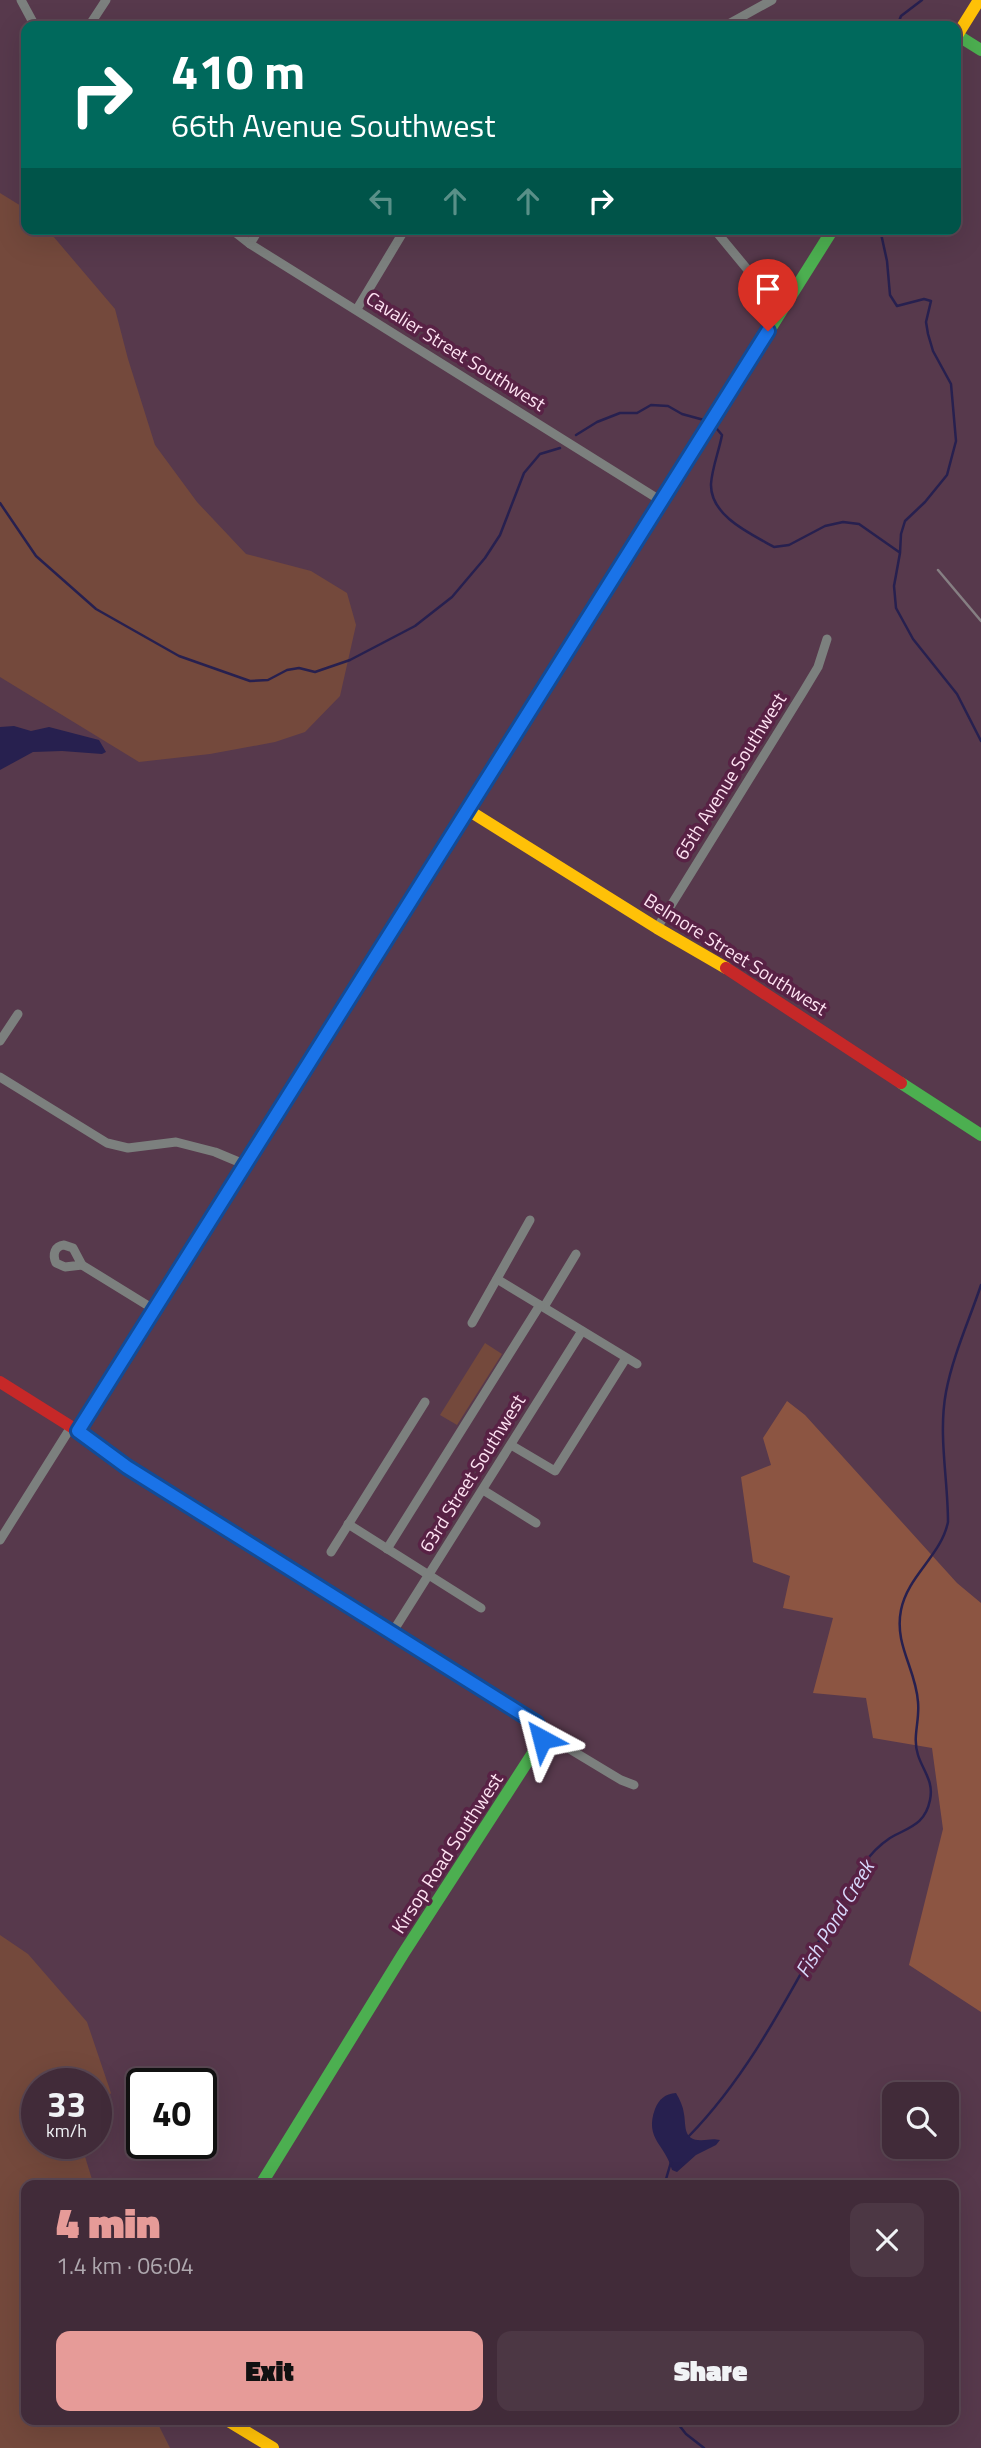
<!DOCTYPE html>
<html lang="en">
<head>
<meta charset="utf-8">
<style>
	body { margin:0; font-family:"Titillium Web",sans-serif; background:#4c3744; color:#f1f3f6; height:100vh; display:flex; flex-direction:column; font-size:26px; white-space:nowrap }
	* { box-sizing:border-box; margin:0 }
	p { font-size:23px; color:#aea7ae }
	.icon { flex:none; width:38px; height:38px; fill:none; stroke:currentColor; stroke-width:2; stroke-linecap:round; stroke-linejoin:round }
	.map { position:relative; flex:1; overflow:hidden }
	.drawer { position:absolute; left:21px; top:2180px; width:938px; height:245px; display:flex; flex-direction:column; background:#412b39; border-radius:14px; box-shadow:0 7px 28px #0002,0 0 0 2px #5a4753 }
	.drawer>* { flex:none }
	.banner { position:absolute; left:21px; top:21px; width:940px; height:214px; border-radius:14px; box-shadow:0 7px 28px #0002,0 0 0 2px #5a4753; background:#00695c; color:#fff; overflow:hidden }
	.buttons { position:absolute; left:882px; top:2082px; display:grid; gap:14px }
	.buttons a { display:grid; place-items:center; width:77px; height:77px; border-radius:14px; background:#412b39; box-shadow:0 7px 28px #0002,0 0 0 2px #5a4753; font-size:35px }
	.speed { position:absolute; left:21px; top:2068px; display:flex; gap:14px; font-size:35px; font-weight:700; text-align:center }
	.speed>* { display:grid; place-content:center; width:91px; height:91px; border-radius:50%; background:#412b39; box-shadow:0 7px 28px #0002,0 0 0 2px #5a4753; line-height:1 }
	.speed small { font-size:18px; font-weight:400 }
	.speed .limit { border:4px solid #111; border-radius:10px; background:#fff; color:#111 }
	.pin { position:absolute; display:grid; place-items:center; width:60px; height:60px; color:#fff; margin:-72px -30px; border-radius:50% 50% 50% 0; rotate:-45deg; box-shadow:0 0 7px #0007 }
	.pin .icon { rotate:45deg }
	.me { position:absolute; width:77px; margin:-38px; rotate:322deg; stroke-linejoin:round; filter:drop-shadow(0 0 5px #0008) }
	.turn { display:flex; align-items:center; gap:24px; height:147px; padding:0 35px; font-size:32px }
	.turn .icon { width:91px; height:91px; stroke-width:2.5 }
	.turn b { display:block; font-size:49px; line-height:60px }
	.lanes { display:flex; align-items:center; height:66px; padding:0 35px; background:#0003; justify-content:center; gap:35px; direction:ltr }
	.lanes .off { opacity:.35 }
	.round { display:grid; place-items:center; flex:none; width:74px; height:74px; border-radius:14px; background:#4c3744 }
	.headline { display:flex; align-items:center; justify-content:space-between; height:119px; padding:0 35px }
	h1 { font-size:42px; font-weight:800; line-height:52px; color:#e69b98 }
	.primary-button { display:flex; gap:14px; margin-top:auto; padding:14px 35px }
	.primary-button a { flex:1; height:80px; border-radius:14px; background:#e69b98; color:#111; font-size:28px; font-weight:800; line-height:80px; text-align:center }
	.primary-button a+a { background:#4c3744; color:#f1f3f6 }
	.map>svg:first-child { display:block }
	.green { fill:#74493c }
	.forest { fill:#8c5542 }
	.water { fill:#27204f }
	.lines { fill:none; stroke-linecap:round; stroke-linejoin:round }
	.stream { stroke:#27204f; stroke-width:2.5 }
	.street { stroke:#7c807e; stroke-width:9 }
	.fast { stroke:#4caf50; stroke-width:12 }
	.slow { stroke:#ffc107; stroke-width:12 }
	.jam { stroke:#c62828; stroke-width:12 }
	.rail { stroke:#867f83; stroke-width:2.5 }
	.route-casing { stroke:#114b97; stroke-width:18 }
	.route { stroke:#1a73e8; stroke-width:12 }
	.labels { text-anchor:middle; stroke-width:7; stroke-linejoin:round; paint-order:stroke }
	.street-label { font-size:19px; fill:#fee2f2; stroke:#582245 }
	.water-label { font-size:21px; font-style:italic; fill:#d8d9fc; stroke:#582245 }
</style>
</head>
<body>
<div class="map">
<svg width="981" height="2448" viewBox="0 0 981 2448">
	<rect width="100%" height="100%" fill="#57394c"/>
	<g class="green">
		<polygon points="0,193 26,209 26,229 47,229 115,309 128,359 155,445 197,502 246,554 311,571 347,593 356,625 340,696 305,732 275,742 210,754 139,762 0,677"/>
		<polygon points="485,1343 502,1354 457,1425 440,1415"/>
		<polygon points="0,1935 28,1954 87,2022 111,2093 96,2115 96,2084 37,2084 37,2144 86,2144 83,2150 94,2186 26,2186 26,2420 156,2420 170,2448 0,2448"/>
	</g>
	<polygon class="forest" points="787,1401 805,1415 957,1583 981,1603 981,2012 909,1965 943,1829 932,1748 873,1738 866,1698 813,1693 833,1618 783,1608 790,1576 753,1562 741,1477 771,1465 763,1438"/>
	<g class="water">
		<polygon points="14,726 31,731 49,727 99,740 106,752 102,754 62,751 33,752 0,770 0,727"/>
		<path d="M676 2093C680 2100 683 2106 684 2114 686 2124 683 2139 698 2140 707 2141 710 2138 720 2140L716 2145 696 2155 677 2172 672 2170C666 2145 644 2139 655 2109 659 2099 665 2094 676 2093Z"/>
	</g>
	<g class="lines">
		<g class="stream">
			<polyline points="897,26 901,16 922,0"/>
			<polyline points="880,229 887,261 890,295 897,306 924,299 931,301 926,322 928,334 933,351 951,384 956,441 947,475 925,502 905,521 901,534 900,553 894,586 896,608 913,639 957,694 981,741"/>
			<path d="M717 429 722 435C719 451 712 468 711 484 710 516 751 534 774 547L789 545 825 526 843 522 859 524 899 552"/>
			<polyline points="576,435 597,422 620,413 637,413 651,405 668,406 682,414 704,420"/>
			<polyline points="0,503 36,556 96,609 179,656 250,681 268,680 287,670 299,668 315,672 350,660 415,626 452,597 485,558 500,535 524,473 540,454 560,448"/>
			<path d="M689 2136C765 2058 806 1955 864 1864 870 1855 881 1844 890 1838 909 1827 925 1825 930 1800 934 1781 923 1771 918 1755 912 1737 920 1721 918 1702 916 1669 894 1645 901 1610 908 1575 941 1556 948 1522 948 1479 938 1435 946 1392 953 1355 969 1321 981 1285"/>
			<polyline points="664,2186 671,2162"/>
			<polyline points="675,2420 686,2434 704,2448"/>
		</g>
		<g class="street">
			<polyline points="21,0 35,26"/>
			<polyline points="89,26 106,0"/>
			<polyline points="725,26 772,0"/>
			<polyline points="231,229 250,244 663,502"/>
			<polyline points="714,229 781,310"/>
			<polyline points="250,244 259,229"/>
			<polyline points="357,309 405,229"/>
			<polyline points="657,928 803,692 818,667 827,639"/>
			<polyline points="0,1041 18,1014"/>
			<polyline points="0,1077 107,1143 128,1148 176,1142 215,1152 246,1165"/>
			<path d="M64 1245 73 1248 82 1265 65 1267 56 1263C52 1254 55 1246 64 1245Z"/>
			<polyline points="82,1265 155,1310"/>
			<polyline points="497,1279 637,1364"/>
			<polyline points="544,1307 576,1254"/>
			<polyline points="472,1323 530,1220"/>
			<polyline points="511,1445 555,1471 626,1358"/>
			<polyline points="483,1490 536,1523"/>
			<polyline points="348,1524 481,1608"/>
			<polyline points="0,1540 71,1427"/>
			<polyline points="387,1549 540,1305"/>
			<polyline points="331,1552 425,1402"/>
			<polyline points="392,1633 582,1331"/>
			<polyline points="543,1733 621,1780 634,1785"/>
		</g>
		<g class="fast">
			<polyline points="957,35 981,50"/>
			<polyline points="475,799 833,229"/>
			<polyline points="901,1083 981,1135"/>
			<polyline points="78,1431 330,1030"/>
			<polyline points="260,2186 403,1954 542,1739 543,1733 536,1723 272,1557"/>
		</g>
		<g class="slow">
			<polyline points="956,37 979,0"/>
			<polyline points="468,810 657,928 726,968"/>
			<polyline points="330,1030 475,799"/>
			<polyline points="227,2420 273,2448"/>
		</g>
		<g class="jam">
			<polyline points="726,968 901,1083"/>
			<polyline points="0,1382 78,1431 127,1467 272,1557"/>
		</g>
		<polyline class="rail" points="938,570 981,621"/>
	</g>
	<g class="lines">
		<defs>
			<polyline id="route" points="542,1739 542,1733 536,1723 127,1467 78,1431 768,331"/>
		</defs>
		<use href="#route" class="route-casing"/>
		<use href="#route" class="route"/>
	</g>
	<g class="labels">
		<g class="street-label">
			<text transform="translate(456 351) rotate(32)" y="7">Cavalier Street Southwest</text>
			<text transform="translate(730 776) rotate(-58)" y="7">65th Avenue Southwest</text>
			<text transform="translate(736 954) rotate(32)" y="7">Belmore Street Southwest</text>
			<text transform="translate(472 1473) rotate(-58)" y="7">63rd Street Southwest</text>
			<text transform="translate(447 1853) rotate(-57)" y="7">Kirsop Road Southwest</text>
		</g>
		<g class="water-label">
			<text transform="translate(835 1919) rotate(-59)" y="7">Fish Pond Creek</text>
		</g>
	</g>
</svg>
<div class="buttons">
<a><svg class="icon" aria-label="search" viewBox="0 0 24 24"><circle cx="10" cy="10" r="6"/><path d="M15 15l6 6"/></svg></a>
</div>
<div class="speed"><div>33<small>km/h</small></div><div class="limit">40</div></div>
<div class="pin" style="left:768px;top:331px;background:#d93025"><svg class="icon" aria-label="arrive" viewBox="0 0 24 24"><path d="M6 21V4h12l-3 4 3 4H6"/></svg></div>
<svg class="me" style="left:542px;top:1739px" viewBox="-20 -20 40 40"><path d="M0-17L14 15 0 8-14 15z" fill="#1a73e8" stroke="#fff" stroke-width="4"/></svg>
<div class="banner">
<div class="turn"><svg class="icon" aria-label="right" viewBox="0 0 24 24"><path d="M7 20v-9h11M14 6l5 5-5 5"/></svg><div><b>410 m</b>66th Avenue Southwest</div></div>
<div class="lanes"><svg class="icon off" aria-label="left" viewBox="0 0 24 24"><path d="M17 20v-9H6M10 6l-5 5 5 5"/></svg><svg class="icon off" aria-label="ahead" viewBox="0 0 24 24"><path d="M12 20V5M6 11l6-6 6 6"/></svg><svg class="icon off" aria-label="ahead" viewBox="0 0 24 24"><path d="M12 20V5M6 11l6-6 6 6"/></svg><svg class="icon" aria-label="right" viewBox="0 0 24 24"><path d="M7 20v-9h11M14 6l5 5-5 5"/></svg></div>
</div>
<section class="drawer">
<div class="headline"><div><h1>4 min</h1><p>1.4 km · 06:04</p></div><a class="round"><svg class="icon" aria-label="close" viewBox="0 0 24 24"><path d="M6 6l12 12M18 6L6 18"/></svg></a></div>
<div class="primary-button"><a>Exit</a><a>Share</a></div>
</section>
</div>
</body>
</html>
